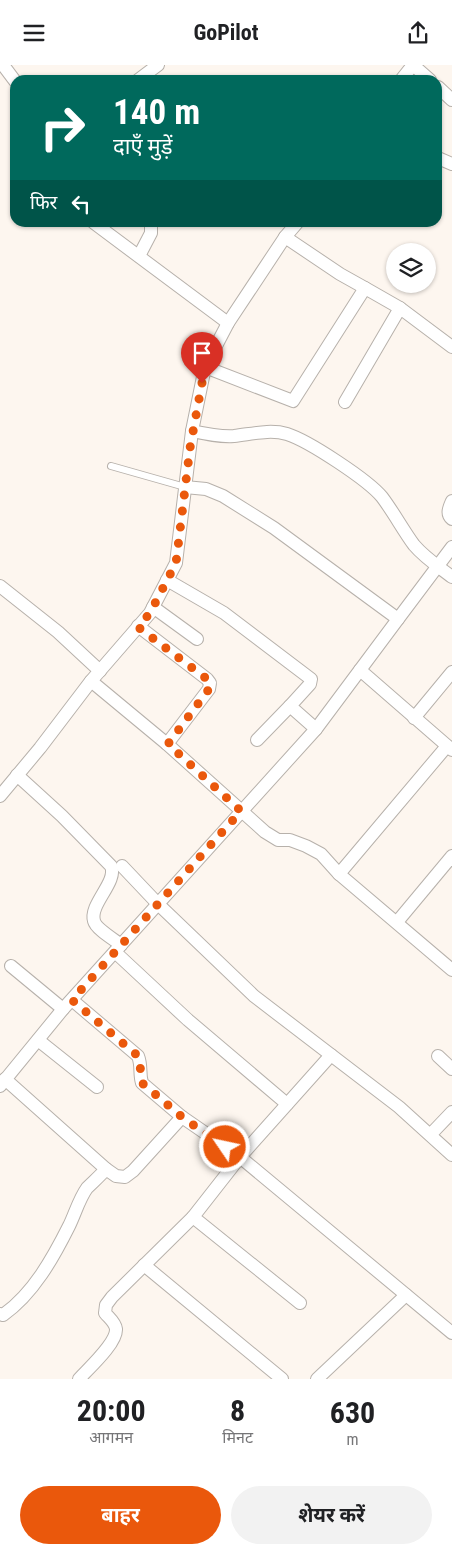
<!DOCTYPE html>
<html lang="hi">
<head>
<meta charset="utf-8">
<style>
	body { margin:0; font-family:"Roboto Condensed","Noto Sans Devanagari",sans-serif; background:#f2f2f2; color:#202124; height:100vh; display:flex; flex-direction:column; font-size:19px; white-space:nowrap }
	* { box-sizing:border-box; margin:0 }
	p { font-size:16px; color:#757577 }
	.icon { flex:none; width:28px; height:28px; fill:none; stroke:currentColor; stroke-width:2; stroke-linecap:round; stroke-linejoin:round }
	.map { position:relative; height:1314px; overflow:hidden }
	.panel { display:flex; flex-direction:column; background:#fff; flex:1 }
	.panel>* { flex:none }
	.banner { position:absolute; left:10px; top:10px; width:432px; height:152px; border-radius:15px; box-shadow:0 1px 4px #0004; background:#00695c; color:#fff; overflow:hidden }
	.fabs { position:absolute; left:386px; top:178px; display:grid; gap:10px }
	.fabs a { display:grid; place-items:center; width:50px; height:50px; border-radius:50%; background:#fff; box-shadow:0 1px 4px #0004; font-size:25px }
	.pin { position:absolute; display:grid; place-items:center; width:42px; height:42px; color:#fff; margin:-51px -21px; border-radius:50% 50% 50% 0; rotate:-45deg; box-shadow:0 0 5px #0007 }
	.pin .icon { rotate:45deg }
	.me { position:absolute; width:55px; margin:-28px; rotate:304deg; stroke-linejoin:round; filter:drop-shadow(0 0 4px #0008) }
	.turn { display:flex; align-items:center; gap:18px; height:105px; padding:0 20px; font-size:22px }
	.turn .icon { width:65px; height:65px; stroke-width:2.5 }
	.turn b { display:block; font-size:35px; line-height:42px }
	.then { display:flex; align-items:center; height:48px; padding:0 20px; background:#0003; gap:10px; font-size:19px }
	.eta { display:flex; justify-content:space-evenly; align-items:center; height:85px; text-align:center }
	.eta b { font-size:30px; font-weight:700; line-height:35px }
	.action { display:flex; gap:10px; margin-top:auto; padding:10px 20px }
	.action a { flex:1; height:58px; border-radius:30px; background:#ea580c; color:#fff; font-size:20px; font-weight:700; line-height:58px; text-align:center }
	.action a+a { background:#f2f2f2; color:#202124 }
	header { display:flex; justify-content:space-between; align-items:center; height:65px; padding:0 20px; background:#fff; font-size:22px; font-weight:700 }
	.map>svg:first-child { display:block }
	.lines { fill:none; stroke-linecap:round; stroke-linejoin:round }
	.service-casing { stroke:#b7b1ab; stroke-width:8 }
	.minor-casing { stroke:#b7b1ab; stroke-width:14 }
	.service { stroke:#fff; stroke-width:6 }
	.minor { stroke:#fff; stroke-width:12 }
	.route { stroke:#ea580c; stroke-width:9; stroke-dasharray:0 16.2 }
</style>
</head>
<body>
<header><svg class="icon" aria-label="menu" viewBox="0 0 24 24"><path d="M4 6h16M4 12h16M4 18h16"/></svg>GoPilot<svg class="icon" aria-label="share" viewBox="0 0 24 24"><path d="M12 15V3M7 8l5-5 5 5M5 13v7h14v-7"/></svg></header>
<div class="map">
<svg width="452" height="1314" viewBox="0 0 452 1314">
	<rect width="100%" height="100%" fill="#fdf6ef"/>
	<g class="lines">
		<defs>
			<polyline id="service" points="111,401 185,422"/>
			<g id="minor">
				<polyline points="3,0 15,16"/>
				<polyline points="413,0 430,15"/>
				<polyline points="138,15 158,0"/>
				<polyline points="401,15 413,0"/>
				<polyline points="438,22 452,35"/>
				<polyline points="438,93 452,99"/>
				<polyline points="94,158 228,258"/>
				<polyline points="285,172 340,209 365,223"/>
				<polyline points="139,191 151,168 151,158"/>
				<polyline points="205,302 293,336 365,223 400,243"/>
				<polyline points="345,337 400,243 452,282"/>
				<path d="M192 366C206 369 220 372 234 371 252 369 270 364 287 369 309 376 368 415 382 432 394 448 403 465 414 480 425 493 439 502 452 512"/>
				<polyline points="185,422 206,424 223,431 274,463 398,554 360,605 452,685"/>
				<path d="M452 436C449 443 446 449 452 454"/>
				<polyline points="167,515 224,548 311,614 310,619 290,641 316,664 360,605"/>
				<polyline points="0,521 58,567 100,606"/>
				<polyline points="153,542 197,574"/>
				<polyline points="398,554 452,482"/>
				<polyline points="138,561 207,614 210,618 209,624 167,679"/>
				<polyline points="91,616 167,679 265,767 278,775 290,775 306,781 321,789 339,809"/>
				<polyline points="414,653 452,607"/>
				<polyline points="257,675 290,641"/>
				<polyline points="447,681 339,809 452,905"/>
				<path d="M17 710 62 751 111 801C118 817 89 839 94 856 96 864 115 875 121 880"/>
				<polyline points="0,731 40,683 91,616 150,548 176,498 192,366 205,302 228,258 285,172 297,158"/>
				<polyline points="122,801 158,839 254,931 399,1042 452,1090"/>
				<polyline points="397,857 452,791"/>
				<polyline points="115,887 188,955 287,1039"/>
				<polyline points="11,901 63,944"/>
				<path d="M72 935 138 991C142 1001 139 1008 142 1018L182 1052 240 1092 193 1152 300 1238"/>
				<polyline points="38,975 97,1022"/>
				<polyline points="331,990 240,1092 452,1268"/>
				<polyline points="438,991 452,1004"/>
				<polyline points="5,1014 106,1104"/>
				<polyline points="0,1021 63,944 316,664"/>
				<polyline points="431,1069 452,1047"/>
				<polyline points="144,1200 282,1314"/>
				<path d="M0 1249 3 1250C33 1229 53 1193 69 1161 75 1149 79 1134 87 1123 93 1117 100 1111 106 1104L116 1111 125 1112 133 1106 182 1052"/>
				<path d="M79 1314C89 1303 117 1278 116 1264 115 1257 109 1253 105 1248L106 1240 112 1232 193 1152"/>
				<polyline points="317,1314 406,1230"/>
			</g>
		</defs>
		<use href="#service" class="service-casing"/>
		<use href="#minor" class="minor-casing"/>
		<use href="#service" class="service"/>
		<use href="#minor" class="minor"/>
	</g>
	<g class="lines">
		<path class="route" d="M202 318 190 383 176 498 150 548 138 562 207 614 210 618 209 624 168 679 241 746 72 935 138 991C142 1001 139 1008 142 1018L182 1052 225 1082"/>
	</g>
</svg>
<div class="fabs">
<a><svg class="icon" aria-label="layers" viewBox="0 0 24 24"><path d="M12 4l9 5-9 5-9-5zM3 14l9 5 9-5"/></svg></a>
</div>
<div class="pin" style="left:202px;top:318px;background:#d93025"><svg class="icon" aria-label="arrive" viewBox="0 0 24 24"><path d="M6 21V4h12l-3 4 3 4H6"/></svg></div>
<svg class="me" style="left:225px;top:1082px" viewBox="-20 -20 40 40"><circle r="17" fill="#ea580c" stroke="#fff" stroke-width="3"/><path d="M0-11L8 9 0 5-8 9z" fill="#fff"/></svg>
<div class="banner">
<div class="turn"><svg class="icon" aria-label="right" viewBox="0 0 24 24"><path d="M7 20v-9h11M14 6l5 5-5 5"/></svg><div><b>140 m</b>दाएँ मुड़ें</div></div>
<div class="then">फिर<svg class="icon" aria-label="left" viewBox="0 0 24 24"><path d="M17 20v-9H6M10 6l-5 5 5 5"/></svg></div>
</div>
</div>
<section class="panel">
<div class="eta">
<div><b>20:00</b><p>आगमन</p></div>
<div><b>8</b><p>मिनट</p></div>
<div><b>630</b><p>m</p></div>
</div>
<div class="action"><a>बाहर</a><a>शेयर करें</a></div>
</section>
</body>
</html>
